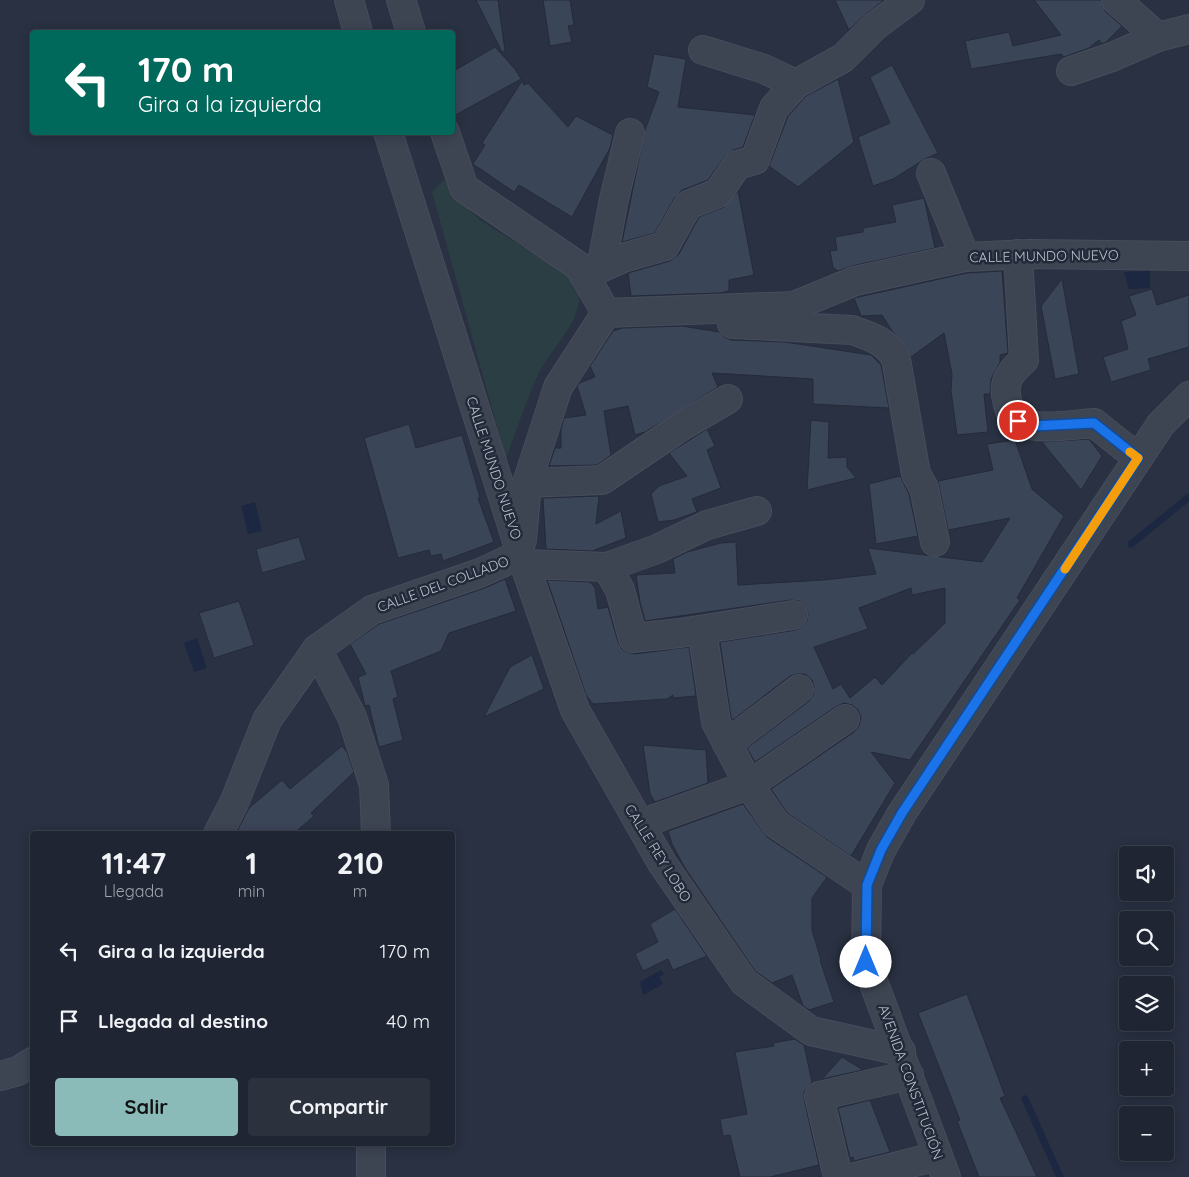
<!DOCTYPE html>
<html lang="es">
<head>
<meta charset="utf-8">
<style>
	body { margin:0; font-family:Quicksand,sans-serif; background:#2c313e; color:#f1f3f6; height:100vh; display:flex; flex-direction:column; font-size:19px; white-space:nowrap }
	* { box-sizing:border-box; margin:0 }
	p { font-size:16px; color:#a1a5ac }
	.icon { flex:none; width:28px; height:28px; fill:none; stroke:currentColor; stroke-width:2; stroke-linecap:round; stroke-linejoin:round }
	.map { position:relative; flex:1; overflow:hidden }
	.panel { position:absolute; left:30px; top:831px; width:425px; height:315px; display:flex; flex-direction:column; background:#1f2532; border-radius:5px; box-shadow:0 2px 12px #0003,0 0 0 1px #3c424d }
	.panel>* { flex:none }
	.hud { position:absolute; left:30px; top:30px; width:425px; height:105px; border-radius:5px; box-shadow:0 2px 12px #0003,0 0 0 1px #3c424d; background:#00695c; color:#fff; overflow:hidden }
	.tools { position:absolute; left:1119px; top:846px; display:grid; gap:10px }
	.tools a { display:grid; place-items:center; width:55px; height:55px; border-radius:5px; background:#1f2532; box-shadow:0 2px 12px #0003,0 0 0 1px #3c424d; font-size:25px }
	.pin { position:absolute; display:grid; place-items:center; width:42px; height:42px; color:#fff; margin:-21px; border:2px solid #fff; border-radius:50%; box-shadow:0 1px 5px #0007 }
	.me { position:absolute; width:55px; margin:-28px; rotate:0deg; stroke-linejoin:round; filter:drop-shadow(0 0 4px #0008) }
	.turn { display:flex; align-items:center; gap:18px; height:105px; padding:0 25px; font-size:22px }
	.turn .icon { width:65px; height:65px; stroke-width:2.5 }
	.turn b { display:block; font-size:35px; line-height:42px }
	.eta { display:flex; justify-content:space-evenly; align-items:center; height:85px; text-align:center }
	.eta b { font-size:30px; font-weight:800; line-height:35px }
	.primary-button { display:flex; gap:10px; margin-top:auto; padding:10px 25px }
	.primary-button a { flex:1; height:58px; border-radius:5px; background:#8bbbb9; color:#111; font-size:20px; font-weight:800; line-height:58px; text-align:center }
	.primary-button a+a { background:#2c313e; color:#f1f3f6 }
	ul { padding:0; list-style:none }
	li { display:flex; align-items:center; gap:15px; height:70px; padding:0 25px }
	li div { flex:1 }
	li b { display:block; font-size:19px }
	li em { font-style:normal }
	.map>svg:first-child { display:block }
	.green { fill:#2b3e43 }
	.water { fill:#1c2741 }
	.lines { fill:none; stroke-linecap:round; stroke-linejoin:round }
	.stream { stroke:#1c2741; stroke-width:7 }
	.building { fill:#3b4558; stroke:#242b3a; fill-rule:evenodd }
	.street-casing { stroke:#474d5c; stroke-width:30 }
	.street { stroke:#3d4452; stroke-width:28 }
	.route-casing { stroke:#114b97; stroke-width:12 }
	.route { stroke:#1a73e8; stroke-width:9 }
	.slow { stroke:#f59e0b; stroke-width:9 }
	.labels { text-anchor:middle; stroke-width:5; stroke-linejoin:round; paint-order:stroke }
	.street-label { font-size:14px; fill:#bac0cc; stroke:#222938 }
</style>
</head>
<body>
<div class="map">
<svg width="1189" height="1177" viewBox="0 0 1189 1177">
	<rect width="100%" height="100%" fill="#293142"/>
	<path class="green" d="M444 180 462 203 480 220 575 279C592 314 553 344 539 373 526 401 516 431 506 459L432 192Z"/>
	<g class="water">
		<polygon points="1150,271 1150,288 1129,289 1124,272"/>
		<polygon points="255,502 262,531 248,534 241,506"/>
		<polygon points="197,638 207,668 194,672 184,643"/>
		<polygon points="661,970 664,974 659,977 663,984 643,995 640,982"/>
	</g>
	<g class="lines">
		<g class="stream">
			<polyline points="1131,544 1189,497"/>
			<polyline points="1025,1099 1060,1177"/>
		</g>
	</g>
	<g class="building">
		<polygon points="476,0 498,0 505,51 502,52"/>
		<polygon points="543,0 570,0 574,25 568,26 572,42 550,46"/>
		<polygon points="835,0 884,0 866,14 849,30"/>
		<polygon points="1034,0 1101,0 1105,11 1122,26 1106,42 1102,44 1099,40 1089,48 1064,57 1061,54 971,69 965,41 1009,32 1013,46 1061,35"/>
		<polygon points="495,47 515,69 521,79 452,117 452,72"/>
		<polygon points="654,54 686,59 678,107 755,115 743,147 733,150 725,156 708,180 682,190 675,197 655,233 622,242 645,130 659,92 647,87"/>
		<polygon points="892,65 938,153 925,159 893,179 873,186 858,137 890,123 870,77"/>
		<polygon points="838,79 854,142 798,187 769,166 788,116 806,96"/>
		<polygon points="522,81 524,85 528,83 568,127 576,116 613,135 610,148 572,217 519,185 514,192 473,164 485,145 482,143"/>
		<polygon points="738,191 754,275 729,280 729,291 720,293 631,296 628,273 670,261 679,254 699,217 724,207"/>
		<polygon points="924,198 935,248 852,266 838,271 833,267 830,251 837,250 835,237 863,232 863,228 896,222 892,205"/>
		<polygon points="1002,271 1008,353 1000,355 1000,362 991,379 990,394 984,394 988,432 957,435 951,391 952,374 944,333 911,357 905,345 892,331 882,315 861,316 854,298 967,273"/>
		<polygon points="1062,279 1079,374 1055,379 1041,306"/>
		<polygon points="1152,289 1157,305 1189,295 1189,347 1148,359 1151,370 1111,382 1103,357 1128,349 1121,321 1136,315 1129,296"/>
		<polygon points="682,326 719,332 724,337 731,340 785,342 871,355 881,365 889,408 813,404 813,379 712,373 718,387 645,432 635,435 628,406 604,411 611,455 597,465 549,466 555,448 561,448 561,429 564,418 586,415 577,386 579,383 595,377 590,366 613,331 623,328"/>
		<polygon points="811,420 829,422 828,458 847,457 847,467 856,478 807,490"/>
		<polygon points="409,424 416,448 462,435 480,497 478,498 494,542 443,561 441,554 431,556 429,550 398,558 364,438"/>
		<polygon points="707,429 715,446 707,450 721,488 692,499 697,512 674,520 658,522 651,494 659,486 687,476 669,453"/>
		<polygon points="1089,439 1102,456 1081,490 1042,442"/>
		<path d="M1015 440 1032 489 1064 516 1017 598 1020 600 910 760 871 752 895 783 851 856 787 813 771 789 854 732 859 726 861 718 858 710 852 705 844 703 837 706 755 762 747 748 809 701 813 695 814 687 812 680 805 674H797L790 676 733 720 731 717 720 642 796 630 802 627 807 621 808 613 805 606 799 601 791 600 645 621 640 602 636 575 675 573 673 559 687 552 721 543 736 542 738 585 824 580 876 574 868 548 982 562 1010 518 948 530 938 481 993 470 987 444ZM911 588 912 595 945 588V623L913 654 912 653 882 685 875 677 850 698 841 684 833 689 814 647 868 629 859 608Z"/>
		<polygon points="900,476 909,494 918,536 876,544 869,484"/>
		<polygon points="599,496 596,524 621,511 626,538 592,551 546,549 543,498"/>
		<polygon points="299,537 306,560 262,573 256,549"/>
		<polygon points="505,579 516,611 449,633 441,651 391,671 398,697 393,699 403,740 379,747 369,705 365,706 358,677 366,674 350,644 379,624 485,588"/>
		<polygon points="547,580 590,582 595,588 598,609 608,607 618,642 622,649 627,652 635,654 689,647 696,696 673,698 673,695 667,699 593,704 586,695"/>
		<polygon points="239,601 254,645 214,658 199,613"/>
		<polygon points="532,655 544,689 484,717 510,667"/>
		<polygon points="643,745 706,750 708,783 655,802 650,794"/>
		<polygon points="342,746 347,752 354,772 311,813 314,816 293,834 242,834 238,829 249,808 282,780 290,789"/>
		<polygon points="743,804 767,837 827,877 812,898 812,930 821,960 820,960 834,1002 809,1010 803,1006 792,975 772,983 755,971 685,868 672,844 668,831"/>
		<polygon points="675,909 707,956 673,970 668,959 643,971 635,954 658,942 650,924"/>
		<polygon points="967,994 1005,1096 1000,1098 1037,1177 979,1177 957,1121 960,1120 918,1013"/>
		<polygon points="795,1039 804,1045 812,1082 804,1091 804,1099 819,1165 770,1177 740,1177 730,1135 723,1136 720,1119 747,1114 735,1052 774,1046 773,1043"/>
		<polygon points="842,1057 863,1070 822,1079"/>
		<polygon points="870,1100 890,1152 854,1161 853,1157 850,1158 838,1108"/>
	</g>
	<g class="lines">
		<defs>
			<g id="street">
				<polyline points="349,0 358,32"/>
				<polyline points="401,0 411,32"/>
				<polyline points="1116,0 1158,37 1189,29"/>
				<polyline points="703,50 764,69 796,84"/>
				<polyline points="1071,71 1112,57 1158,37"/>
				<polyline points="388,132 521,554 575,710 662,863 744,982 811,1031 901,1051"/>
				<polyline points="445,132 464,188 580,267 606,313"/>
				<polyline points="931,173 965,257"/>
				<path d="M1018 254 1024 360C1011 371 1002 382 1007 400 1009 408 1010 415 1017 420 1032 432 1075 424 1094 423L1138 458"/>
				<polyline points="601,268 614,199 630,133"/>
				<polyline points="584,275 626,257 665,246 688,205 718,193 737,165 755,160 774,108 796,84 843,58 875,26 910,0"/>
				<path d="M732 324 852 330C869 336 887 341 896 359L916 474 924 488 935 542"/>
				<polyline points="527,483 602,480 682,426 728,399"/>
				<polyline points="522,540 527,483 558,387 606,313 794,306 855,281 965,257 1030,254 1189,256"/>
				<polyline points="525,564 607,567 620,590 633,638 680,633 793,615"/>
				<polyline points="607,567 657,549 707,525 757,511"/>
				<polyline points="702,630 716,722 749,785 776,824 867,885"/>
				<polyline points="317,649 352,717 374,785 376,834"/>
				<polyline points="727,744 799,689"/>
				<polyline points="640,824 749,785 845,719"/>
				<polyline points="218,834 234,803 267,720 317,649 372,610 480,573 521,554"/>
				<polyline points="0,1076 18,1071 32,1062"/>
				<polyline points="371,1144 371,1177"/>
				<polyline points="838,1177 819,1096 909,1075"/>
				<polyline points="855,1177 938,1156"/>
				<polyline points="946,1177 866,962 867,885 881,850 902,813 1161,424 1189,396"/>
			</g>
		</defs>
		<use href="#street" class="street-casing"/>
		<use href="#street" class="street"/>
	</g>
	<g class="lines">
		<defs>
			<polyline id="route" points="866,962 867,885 881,850 902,813 1138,458 1094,423 1032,426 1018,421"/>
		</defs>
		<use href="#route" class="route-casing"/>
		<use href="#route" class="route"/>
		<polyline class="slow" points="1065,569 1138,458 1130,452"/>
	</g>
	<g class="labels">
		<g class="street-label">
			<text transform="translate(1044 256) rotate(-1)" y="5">CALLE MUNDO NUEVO</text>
			<text transform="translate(494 468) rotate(72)" y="5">CALLE MUNDO NUEVO</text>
			<text transform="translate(443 584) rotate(-20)" y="5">CALLE DEL COLLADO</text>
			<text transform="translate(658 853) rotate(58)" y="5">CALLE REY LOBO</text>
			<text transform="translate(911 1082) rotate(70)" y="5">AVENIDA CONSTITUCIÓN</text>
		</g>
	</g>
</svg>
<div class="tools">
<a><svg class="icon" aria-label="sound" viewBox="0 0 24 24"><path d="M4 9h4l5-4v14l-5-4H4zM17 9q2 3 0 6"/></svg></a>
<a><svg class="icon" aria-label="search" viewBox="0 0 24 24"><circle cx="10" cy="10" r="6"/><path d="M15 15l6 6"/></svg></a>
<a><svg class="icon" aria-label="layers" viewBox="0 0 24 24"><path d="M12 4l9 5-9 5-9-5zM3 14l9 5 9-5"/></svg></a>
<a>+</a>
<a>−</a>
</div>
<div class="pin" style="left:1018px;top:421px;background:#d93025"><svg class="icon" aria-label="arrive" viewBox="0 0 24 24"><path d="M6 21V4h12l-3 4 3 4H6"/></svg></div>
<svg class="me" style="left:866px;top:962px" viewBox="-20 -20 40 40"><circle r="19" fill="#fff"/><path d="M0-13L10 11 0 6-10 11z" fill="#1a73e8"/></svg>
<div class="hud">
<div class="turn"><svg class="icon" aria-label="left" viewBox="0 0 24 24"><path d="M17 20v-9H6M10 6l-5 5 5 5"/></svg><div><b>170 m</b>Gira a la izquierda</div></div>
</div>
<section class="panel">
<div class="eta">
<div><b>11:47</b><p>Llegada</p></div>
<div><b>1</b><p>min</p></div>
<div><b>210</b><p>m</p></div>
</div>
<ul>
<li><svg class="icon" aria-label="left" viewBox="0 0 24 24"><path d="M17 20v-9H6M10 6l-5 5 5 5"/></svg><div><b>Gira a la izquierda</b></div><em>170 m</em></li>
<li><svg class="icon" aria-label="arrive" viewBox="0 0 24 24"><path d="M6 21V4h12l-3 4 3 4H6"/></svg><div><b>Llegada al destino</b></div><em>40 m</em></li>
</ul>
<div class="primary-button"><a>Salir</a><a>Compartir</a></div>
</section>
</div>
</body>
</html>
